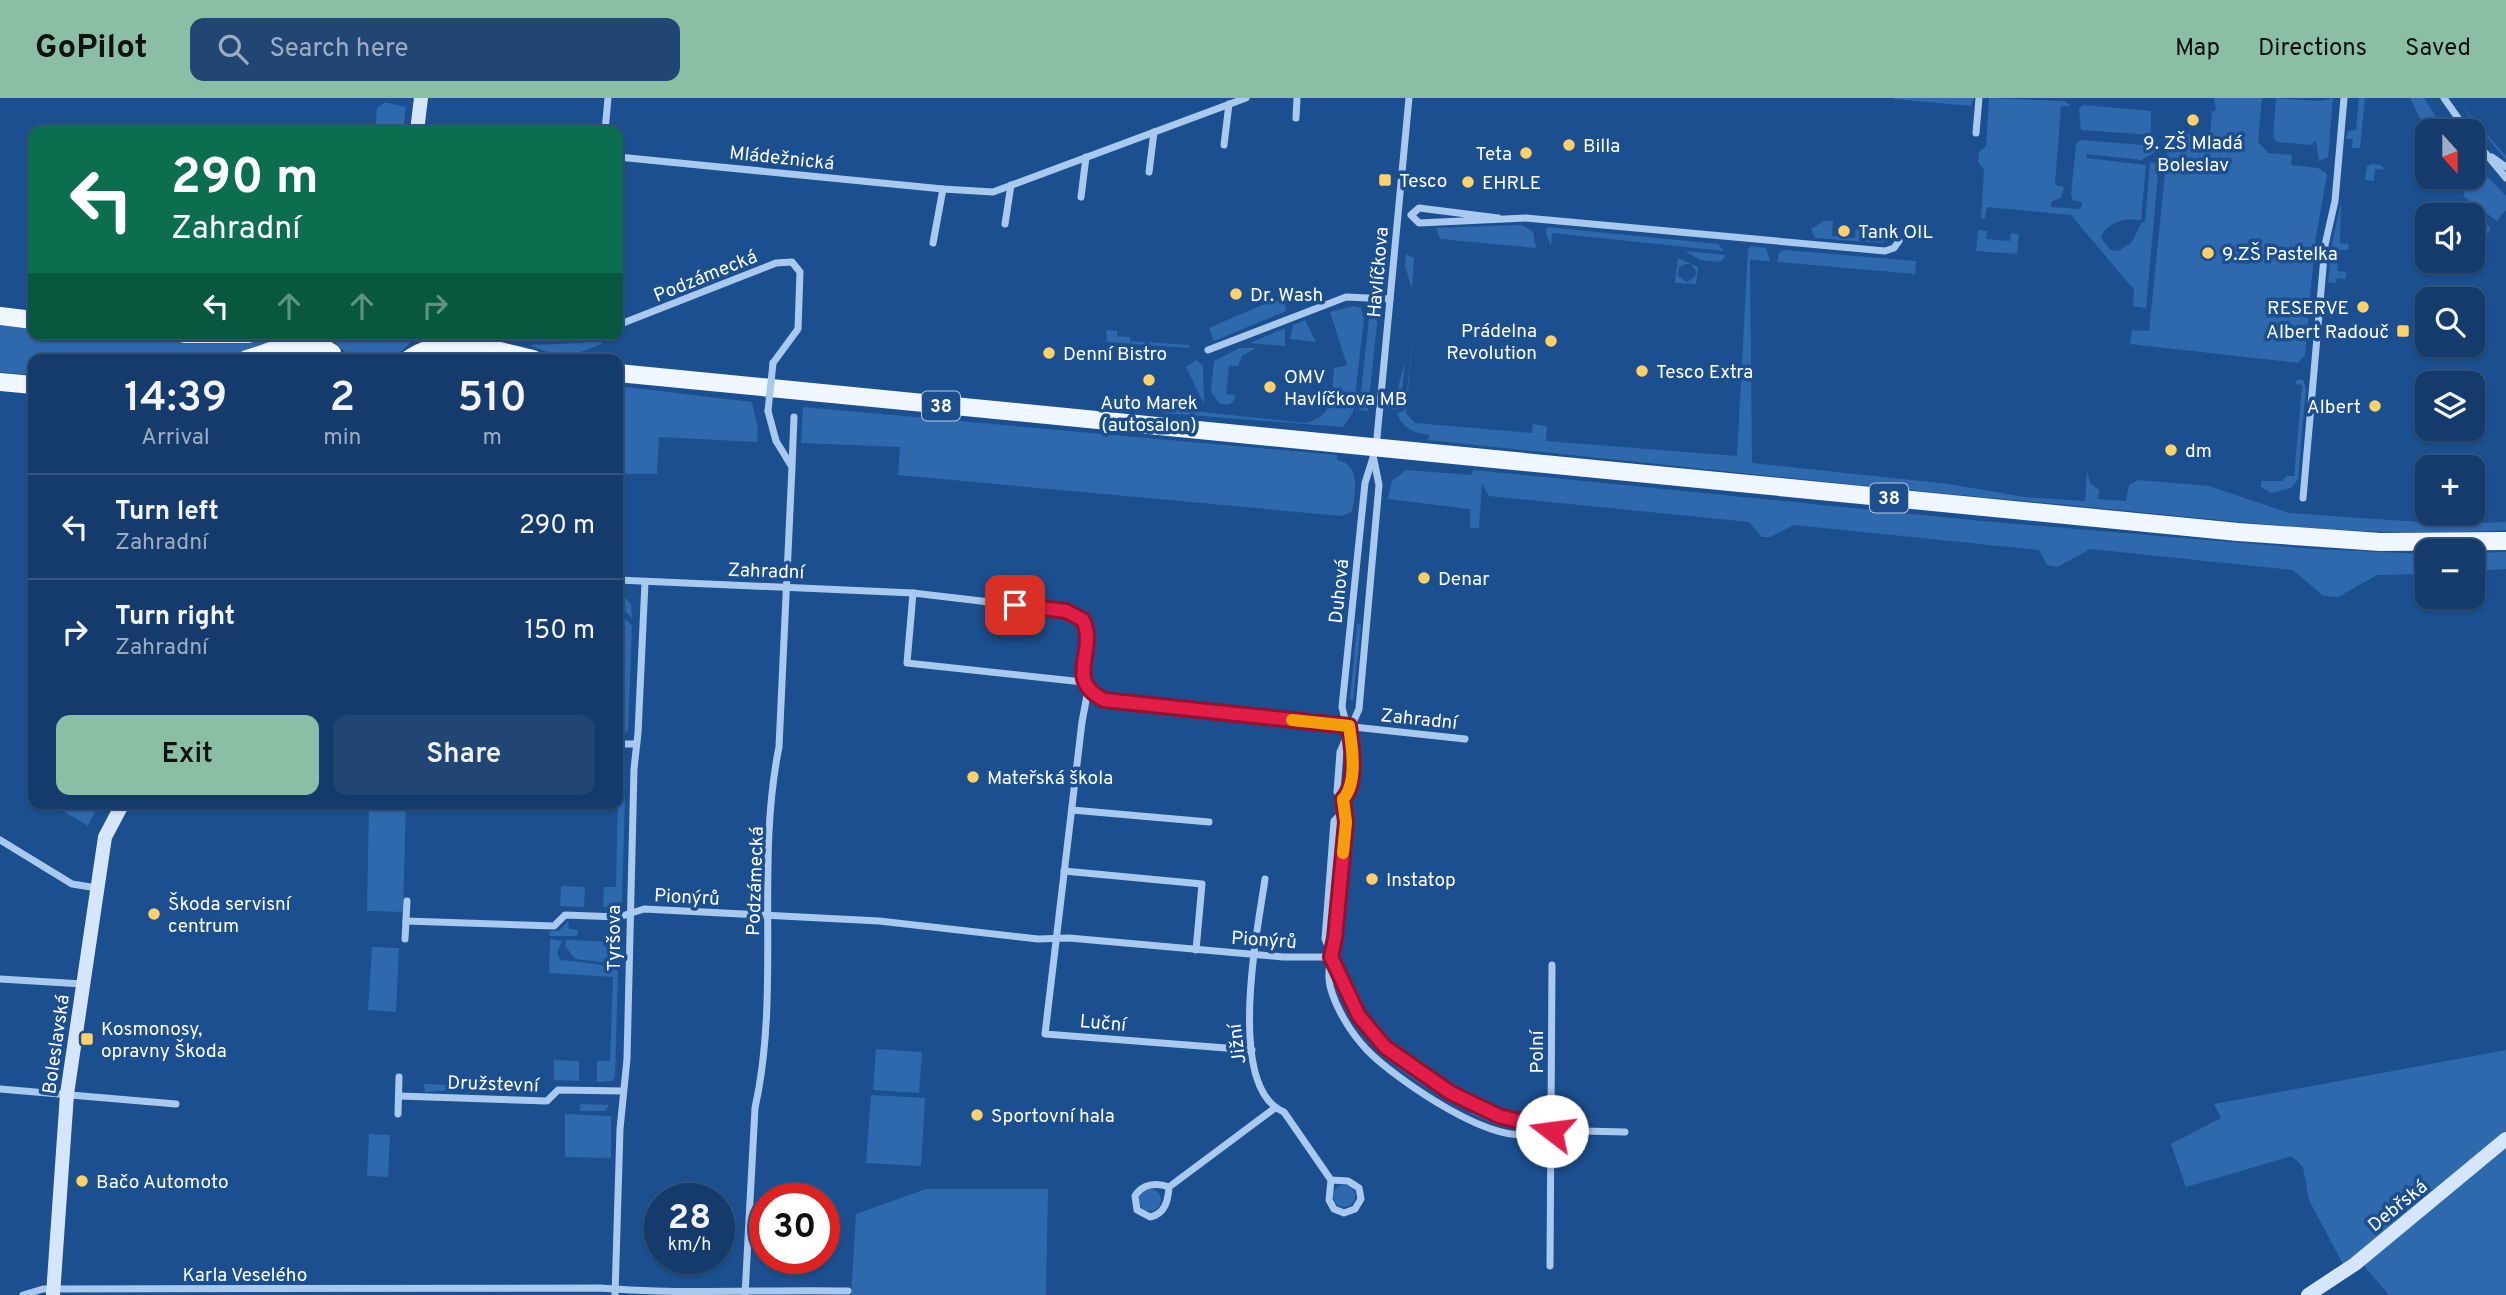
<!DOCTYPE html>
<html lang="en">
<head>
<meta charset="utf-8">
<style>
	body { margin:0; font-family:Overpass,sans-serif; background:#214673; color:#f1f3f6; height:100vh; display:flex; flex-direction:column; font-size:26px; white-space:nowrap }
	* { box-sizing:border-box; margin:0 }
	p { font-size:23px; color:#9dadc1 }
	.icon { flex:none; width:38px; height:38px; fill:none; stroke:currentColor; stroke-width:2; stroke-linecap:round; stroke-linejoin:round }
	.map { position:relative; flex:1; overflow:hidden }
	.drawer { position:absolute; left:28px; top:256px; width:595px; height:455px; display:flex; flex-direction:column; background:#143b6b; border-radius:14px; box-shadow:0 2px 5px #0004,0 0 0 2px #33557e }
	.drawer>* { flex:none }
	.guide { position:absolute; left:28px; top:28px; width:595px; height:214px; border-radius:14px; box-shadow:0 2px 5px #0004,0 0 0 2px #33557e; background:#0b6e4f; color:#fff; overflow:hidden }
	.needle { width:46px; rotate:159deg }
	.tools { position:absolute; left:2415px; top:21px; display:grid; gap:14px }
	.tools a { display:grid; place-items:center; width:70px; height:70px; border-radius:14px; background:#143b6b; box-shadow:0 2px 5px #0004,0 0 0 2px #33557e; font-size:35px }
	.speed { position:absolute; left:644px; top:1085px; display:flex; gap:14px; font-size:35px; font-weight:700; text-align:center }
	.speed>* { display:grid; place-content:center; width:91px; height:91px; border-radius:50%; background:#143b6b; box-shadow:0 2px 5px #0004,0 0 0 2px #33557e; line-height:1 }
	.speed small { font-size:18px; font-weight:400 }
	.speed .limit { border:10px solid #d22; background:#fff; color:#111 }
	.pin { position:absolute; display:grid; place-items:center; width:60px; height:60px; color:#fff; margin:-30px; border-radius:14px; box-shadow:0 4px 10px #0006 }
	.me { position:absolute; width:77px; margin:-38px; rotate:285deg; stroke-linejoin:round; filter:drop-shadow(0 0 5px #0008) }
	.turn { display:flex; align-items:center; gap:24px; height:147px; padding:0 28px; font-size:32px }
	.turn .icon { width:91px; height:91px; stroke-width:2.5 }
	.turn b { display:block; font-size:49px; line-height:60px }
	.lanes { display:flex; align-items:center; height:66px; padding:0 28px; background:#0003; justify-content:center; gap:35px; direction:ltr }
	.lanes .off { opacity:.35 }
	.eta { display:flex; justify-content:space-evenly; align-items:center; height:119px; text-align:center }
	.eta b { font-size:42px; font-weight:600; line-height:49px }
	.primary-button { display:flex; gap:14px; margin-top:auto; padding:14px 28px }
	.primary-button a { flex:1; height:80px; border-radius:14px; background:#8abfa5; color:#111; font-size:28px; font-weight:600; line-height:80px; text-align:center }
	.primary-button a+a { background:#214673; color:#f1f3f6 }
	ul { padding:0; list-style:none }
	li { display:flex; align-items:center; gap:21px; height:105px; padding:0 28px; border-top:2px solid #33557e }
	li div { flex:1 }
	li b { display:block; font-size:26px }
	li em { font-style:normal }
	header { display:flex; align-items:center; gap:42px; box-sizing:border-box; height:98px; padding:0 35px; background:#8abfa5; color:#111 }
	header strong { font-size:33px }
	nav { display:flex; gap:38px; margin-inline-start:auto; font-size:24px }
	.search { width:490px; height:63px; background:#214673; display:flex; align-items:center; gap:18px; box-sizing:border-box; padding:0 24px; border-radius:14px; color:#9dadc1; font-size:26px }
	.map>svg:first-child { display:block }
	.green { fill:#2e69ad; fill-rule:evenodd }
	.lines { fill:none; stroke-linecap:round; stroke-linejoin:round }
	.street { stroke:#a9c9ee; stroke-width:7 }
	.secondary { stroke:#d6e6fa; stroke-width:14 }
	.primary { stroke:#f0f6ff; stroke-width:18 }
	.street-bridge { stroke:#a9c9ee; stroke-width:7 }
	.route-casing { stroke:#92132f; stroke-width:18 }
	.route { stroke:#e11d48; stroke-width:12 }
	.slow { stroke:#f59e0b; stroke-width:12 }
	.poi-dot { fill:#ffd166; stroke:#1b4f8f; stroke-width:2.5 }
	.labels { text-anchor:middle; stroke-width:7; stroke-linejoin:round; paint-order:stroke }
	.shield { fill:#1b4f8f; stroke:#bbcadd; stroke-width:2 }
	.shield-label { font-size:18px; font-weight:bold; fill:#fff }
	.poi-label { font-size:19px; fill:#fff; stroke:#1b4f8f; text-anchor:start }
	.street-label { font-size:19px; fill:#fff; stroke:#1b4f8f }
</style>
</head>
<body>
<header>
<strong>GoPilot</strong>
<div class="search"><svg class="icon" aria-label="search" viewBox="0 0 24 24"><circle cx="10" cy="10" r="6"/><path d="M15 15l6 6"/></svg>Search here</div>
<nav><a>Map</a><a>Directions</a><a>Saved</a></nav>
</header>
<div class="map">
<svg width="2506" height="1197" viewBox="0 0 2506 1197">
	<rect width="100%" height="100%" fill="#1b4f8f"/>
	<g class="green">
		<polygon points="1974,0 1971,8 1894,1 1894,0"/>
		<path d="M1989 0 2064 3 2071 8H2061L2055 87 2064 89 2061 100 2052 103 2051 109 2081 111 2082 104 2073 102 2071 97 2076 47 2080 42 2156 48 2155 54 2141 62 2087 56 2086 60 2146 67 2141 122C2125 120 2107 123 2101 140L2111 152 2118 153 2131 145 2142 124H2145L2150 64 2159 66 2146 210 2133 208 2134 192 2071 117 1987 109 1985 120 1981 121 1984 72 1978 64 1979 54 1986 48Z"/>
		<polygon points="2214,0 2262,0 2258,44 2268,55 2292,57 2291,67 2318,70 2327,76 2315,145 2305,257 2298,265 2130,246 2132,232 2149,233 2168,45 2174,45 2175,33 2194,37 2210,36 2212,14 2216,12"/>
		<polygon points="2276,0 2319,3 2333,0 2328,59 2319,63 2316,43 2310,47 2277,44 2273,39"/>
		<polygon points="2359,0 2365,0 2360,50 2352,50 2353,41 2346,41 2348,33 2356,32"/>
		<polygon points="2410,0 2424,0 2445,33 2427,33 2425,51 2427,59 2421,55 2423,26"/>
		<polygon points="2455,0 2506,58 2506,62"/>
		<polygon points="385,4 406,9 403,33 375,33 377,10"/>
		<polygon points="2083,7 2151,13 2151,37 2081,32 2079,10"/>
		<polygon points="2473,64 2506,98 2506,112 2497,123 2463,98 2466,91 2451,79 2473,79"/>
		<polygon points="2372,66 2381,67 2384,72 2375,71 2374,83 2365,82 2367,68"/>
		<polygon points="2341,104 2340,145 2349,146 2348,152 2339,152 2337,173 2346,174 2346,181 2337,180 2336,185 2328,184 2332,146"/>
		<polygon points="2458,105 2491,130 2473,160 2473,117 2463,117 2463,110 2454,109"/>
		<polygon points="1824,123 1833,123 1832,138 1855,140 1856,126 1861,126 1861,136 1880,138 1881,131 1886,126 1891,127 1894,134 1889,143 1880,145 1815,140 1811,131"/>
		<polygon points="1522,127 1533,134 1536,150 1440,141 1436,130"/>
		<polygon points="1548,129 1718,146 1724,153 1552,135 1551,148 1545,132"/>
		<polygon points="1978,132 1987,133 1986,141 2010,143 2011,135 2019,136 2017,156 1976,153"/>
		<path d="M1751 148 1766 150 1770 163 1750 162 1752 365 1949 386 2024 399 2085 403 2087 373 2090 385 2099 392 2098 401 2126 403 2129 387 2138 382 2209 388 2289 415 2449 426 2506 424V432C2366 441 2227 422 2088 409 1868 389 1648 365 1428 342L1430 337C1415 335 1402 331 1397 315L1405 312 1413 236 1406 315 1415 325 1532 335 1533 326 1547 328 1546 343 1737 358 1748 151Z"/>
		<polygon points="1784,152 1916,163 1915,176 1777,164 1779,155"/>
		<polygon points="1685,153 1725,157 1725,159 1720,164 1700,162"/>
		<polygon points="1406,156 1414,160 1412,191 1405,168"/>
		<path d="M1678 160 1698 169 1696 186 1675 185ZM1685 166H1691L1696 173 1695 179 1687 184 1678 178 1679 169Z"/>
		<polygon points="1274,202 1285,204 1286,213 1214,243 1209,230"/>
		<path d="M1354 208 1361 210 1364 221 1353 314 1343 329 1163 315 1164 310 1184 312 1306 325C1337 316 1331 295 1334 270L1347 267 1330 214Z"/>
		<polygon points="1375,214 1377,225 1368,313 1359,312 1369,221"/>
		<polygon points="1305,222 1316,244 1290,241 1293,227"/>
		<polygon points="0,225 33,228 33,236 117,236 209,245 292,236 293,239 219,261 33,261 33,277 0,274"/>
		<polygon points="1285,230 1285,248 1250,245"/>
		<polygon points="1106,232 1117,233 1117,238 1130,239 1130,243 1189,247 1190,250 1107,244"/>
		<path d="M330 236H415C398 271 347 271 330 236Z"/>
		<polygon points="510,236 579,239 529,243"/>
		<polygon points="598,238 602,246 563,260 529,247 582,245"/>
		<polygon points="1239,250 1256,250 1242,258 1238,268 1229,268 1226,296 1235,297 1235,301 1230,306 1220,306 1211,294 1214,263"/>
		<polygon points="1196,262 1203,268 1204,306 1186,269"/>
		<polygon points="1405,264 1400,310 1392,312"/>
		<polygon points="2297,282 2303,282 2306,290 2298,381 2291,390 2271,395 2261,389 2261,383 2282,383 2287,378 2294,378 2302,287 2295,286"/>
		<polygon points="618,288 752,304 758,331 757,344 659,339 657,376 618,376"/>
		<path d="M803 309 1337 357V362C1362 366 1355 396 1352 414L1341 418 898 377 900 349 801 345Z"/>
		<polygon points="1406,372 1472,377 1473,372 1982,423 2314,451 2427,456 2427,476 2377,477 2338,499 2323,498 2293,472 2090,451 2057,469 2047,467 2039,452 1794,427 1770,439 1762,439 1749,424 1489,398 1482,386 1479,430 1470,430 1470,411 1388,401 1392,383"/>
		<polygon points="2506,454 2506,471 2473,473 2473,455"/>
		<polygon points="618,492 631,506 632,520 618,506"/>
		<polygon points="618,513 632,528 628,632 625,636 618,635 618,616 622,616 625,530 618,530"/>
		<polygon points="1357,526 1361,527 1353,602 1350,602"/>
		<polygon points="618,690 625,698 622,806 617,810 603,809 604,789 616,789"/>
		<polygon points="49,705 99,705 88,728"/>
		<polygon points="369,705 406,705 403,814 367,813"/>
		<polygon points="1341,722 1335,792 1332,792 1338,725"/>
		<polygon points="561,788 585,789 584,809 560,808"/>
		<polygon points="568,823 569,831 578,832 577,838 549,838 550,833 559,833"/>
		<path d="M550 841 562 843 557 854 560 862C572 863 610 866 618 873L615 979 612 983 597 984V963H610L613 879 549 875Z"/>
		<polygon points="566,842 617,844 619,866 575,861 565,848"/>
		<polygon points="372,849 399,850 396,914 368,912"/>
		<path d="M1337 877C1360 942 1394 966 1451 1001V1005C1393 969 1357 946 1333 879Z"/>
		<polygon points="876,951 922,954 919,995 873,992"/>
		<polygon points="2506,952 2506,1039 2345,1170 2309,1102 2303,1069 2292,1058 2186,1089 2171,1046 2221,1020 2214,1006"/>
		<polygon points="554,962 579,963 579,983 554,982"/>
		<polygon points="424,986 452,987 452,992 425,994"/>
		<polygon points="467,988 495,989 494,994 468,995"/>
		<polygon points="509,989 535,990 535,996 510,996"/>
		<polygon points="871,997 925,1000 921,1068 866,1065"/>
		<polygon points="580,1006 609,1007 605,1013 580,1013"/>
		<polygon points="1471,1013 1531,1032 1495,1026 1471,1016"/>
		<polygon points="565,1016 611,1018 611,1060 565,1059"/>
		<polygon points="369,1036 390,1037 388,1079 367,1078"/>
		<polygon points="2506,1047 2506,1197 2389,1197 2364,1168"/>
		<circle cx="1344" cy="1098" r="11"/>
		<circle cx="1150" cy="1102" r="11"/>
		<polygon points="926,1091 1048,1091 1046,1197 851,1197 856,1116"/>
	</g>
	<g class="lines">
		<g class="street">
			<path d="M1409 0 1376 350 1365 385 1342 609 1353 653 1348 695 1343 701 1346 724C1342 761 1340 798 1336 835 1334 853 1326 870 1330 888 1336 911 1351 935 1367 952 1394 980 1502 1056 1538 1032"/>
			<polyline points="2444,0 2467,33"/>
			<polyline points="1296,20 1297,0"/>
			<polyline points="605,33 608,0"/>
			<polyline points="1976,35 1979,0"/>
			<polyline points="2473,40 2506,80"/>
			<polyline points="1224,47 1229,6"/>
			<polyline points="618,59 943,91 993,94 1246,0"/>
			<polyline points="2492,59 2506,69"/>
			<polyline points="1149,74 1154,34"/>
			<polyline points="1081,99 1086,59"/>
			<polyline points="1498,120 1419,110 1411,117 1419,125 1526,120 1885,153 1894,150 1899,143"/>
			<polyline points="1005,126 1011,87"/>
			<polyline points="933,145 943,91"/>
			<polyline points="618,227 776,165 792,164 800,174 798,231 773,265"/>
			<polyline points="1208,252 1346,199 1390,201"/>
			<polyline points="792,368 794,319"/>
			<polyline points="2303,400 2325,147 2335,103 2344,0"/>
			<polyline points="618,482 913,495 1066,513 1083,522 1085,528 1083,584 1088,592 1104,602 1465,641"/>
			<polyline points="913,495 907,565 1083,584"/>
			<polyline points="1088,592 1082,624 1045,936 1252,952"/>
			<polyline points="618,646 636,646"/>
			<polyline points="1343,701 1337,694 1340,654 1359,611 1379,387 1374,362"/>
			<polyline points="1072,712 1209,724"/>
			<polyline points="1342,715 1334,723 1325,841 1359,918 1385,949 1435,985 1487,1014 1531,1026 1538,1032 1625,1034"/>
			<polyline points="0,742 72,786 97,790"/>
			<polyline points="1064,773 1202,786 1196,852"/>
			<path d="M1265 781C1258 830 1225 990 1284 1014L1331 1082 1348 1083 1359 1090 1361 1101 1355 1111 1344 1115 1334 1111 1329 1102 1331 1082"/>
			<polyline points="406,823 554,828 565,817 619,819 644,811 879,823 1038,841 1069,840 1283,859 1331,859"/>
			<polyline points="405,841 407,803"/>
			<polyline points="0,881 83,886"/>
			<polyline points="0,991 176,1006"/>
			<polyline points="399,998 547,1003 558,992 623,993"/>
			<polyline points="398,1016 399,979"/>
			<path d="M1169 1089C1156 1084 1142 1086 1135 1098L1137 1112 1150 1119C1165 1116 1168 1103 1169 1089L1275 1010"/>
			<polyline points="1550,1168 1552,867"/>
			<path d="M23 1197 43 1191 600 1190C683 1197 765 1191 848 1193"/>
			<polyline points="615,1197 620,1031 627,961 634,671 638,635 645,484"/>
			<path d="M745 1197 755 1010C781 893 755 767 779 649L792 369 776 343 768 313"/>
		</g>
		<g class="secondary">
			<polyline points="417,33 421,0"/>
			<polyline points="53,1197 67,996 105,739 123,705"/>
			<polyline points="2308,1197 2355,1166 2506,1041"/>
		</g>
		<g class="primary">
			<polyline points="0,218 33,222"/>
			<polyline points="184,236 249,236"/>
			<path d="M247 261C274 253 307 235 332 255"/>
			<path d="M409 261C448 234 491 252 533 261"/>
			<polyline points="618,275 2238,434 2380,444 2506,443"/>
			<polyline points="0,284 33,287"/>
		</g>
		<polyline class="street-bridge" points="768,313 773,265"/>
	</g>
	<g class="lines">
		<defs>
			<path id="route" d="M1015 507 1066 513 1083 522C1098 554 1063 581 1104 602L1349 628C1352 648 1358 685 1343 701L1346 724 1335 840 1331 859 1359 918 1385 949 1451 995 1499 1018 1531 1026 1538 1032 1552 1033"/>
		</defs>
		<use href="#route" class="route-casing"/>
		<use href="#route" class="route"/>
		<path class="slow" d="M1292 622 1349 628C1352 648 1358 685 1343 701L1346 724 1343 755"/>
	</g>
	<g class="poi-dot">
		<circle cx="2193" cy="22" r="7"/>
		<circle cx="1569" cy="47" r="7"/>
		<circle cx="1526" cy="55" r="7"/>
		<rect x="1378" y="75" width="14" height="14" rx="3.5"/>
		<circle cx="1468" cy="84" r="7"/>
		<circle cx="1844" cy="133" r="7"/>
		<circle cx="2208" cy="155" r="7"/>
		<circle cx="1236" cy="196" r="7"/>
		<circle cx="2363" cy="209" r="7"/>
		<rect x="2396" y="226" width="14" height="14" rx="3.5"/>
		<circle cx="1551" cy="243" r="7"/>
		<circle cx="1049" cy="255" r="7"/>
		<circle cx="1642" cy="273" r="7"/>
		<circle cx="1149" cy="282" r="7"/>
		<circle cx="1270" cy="289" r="7"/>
		<circle cx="2375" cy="308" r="7"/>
		<circle cx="2171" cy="352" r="7"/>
		<circle cx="1424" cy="480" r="7"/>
		<circle cx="973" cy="679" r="7"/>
		<circle cx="1372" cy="781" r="7"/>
		<circle cx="154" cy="816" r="7"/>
		<rect x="80" y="934" width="14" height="14" rx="3.5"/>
		<circle cx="977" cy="1017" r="7"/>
		<circle cx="82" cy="1083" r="7"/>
	</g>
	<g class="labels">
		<g class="shield">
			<rect x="922" y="293.5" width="38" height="29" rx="5"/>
			<rect x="1870" y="385.5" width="38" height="29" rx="5"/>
		</g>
		<g class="shield-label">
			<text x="941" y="314">38</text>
			<text x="1889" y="406">38</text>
		</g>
		<g class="poi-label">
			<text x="2193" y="51" text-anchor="middle">9. ZŠ Mladá<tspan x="2193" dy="22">Boleslav</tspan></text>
			<text x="1583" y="54">Billa</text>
			<text x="1512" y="62" text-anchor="end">Teta</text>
			<text x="1399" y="89">Tesco</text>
			<text x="1482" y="91">EHRLE</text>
			<text x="1858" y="140">Tank OIL</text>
			<text x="2222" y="162">9.ZŠ Pastelka</text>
			<text x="1250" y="203">Dr. Wash</text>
			<text x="2349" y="216" text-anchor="end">RESERVE</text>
			<text x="1537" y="239" text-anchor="end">Prádelna<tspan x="1537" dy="22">Revolution</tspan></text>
			<text x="2389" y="240" text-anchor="end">Albert Radouč</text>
			<text x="1063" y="262">Denní Bistro</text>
			<text x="1656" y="280">Tesco Extra</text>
			<text x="1284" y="285">OMV<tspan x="1284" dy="22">Havlíčkova MB</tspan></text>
			<text x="1149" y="311" text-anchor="middle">Auto Marek<tspan x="1149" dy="22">(autosalon)</tspan></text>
			<text x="2361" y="315" text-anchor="end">Albert</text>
			<text x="2185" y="359">dm</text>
			<text x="1438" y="487">Denar</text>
			<text x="987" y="686">Mateřská škola</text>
			<text x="1386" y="788">Instatop</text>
			<text x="168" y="812">Škoda servisní<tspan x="168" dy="22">centrum</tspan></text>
			<text x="101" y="937">Kosmonosy,<tspan x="101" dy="22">opravny Škoda</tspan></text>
			<text x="991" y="1024">Sportovní hala</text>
			<text x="96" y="1090">Bačo Automoto</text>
		</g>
		<g class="street-label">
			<text transform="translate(782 59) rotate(6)" y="7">Mládežnická</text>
			<text transform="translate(1377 174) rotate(-85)" y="7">Havlíčkova</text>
			<text transform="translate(705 177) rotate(-22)" y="7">Podzámecká</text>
			<text transform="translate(766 472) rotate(2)" y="7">Zahradní</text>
			<text transform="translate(1338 493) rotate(-84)" y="7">Duhová</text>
			<text transform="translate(1419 620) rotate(6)" y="7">Zahradní</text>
			<text transform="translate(754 783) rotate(-88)" y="7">Podzámecká</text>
			<text transform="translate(687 798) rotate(3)" y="7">Pionýrů</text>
			<text transform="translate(613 840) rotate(-90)" y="7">Tyršova</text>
			<text transform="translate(1264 841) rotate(4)" y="7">Pionýrů</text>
			<text transform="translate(1103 924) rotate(5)" y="7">Luční</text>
			<text transform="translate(55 946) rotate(-82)" y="7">Boleslavská</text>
			<text transform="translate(1236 946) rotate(-97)" y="7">Jižní</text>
			<text transform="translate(1536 954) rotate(-90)" y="7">Polní</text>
			<text transform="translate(493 985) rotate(2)" y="7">Družstevní</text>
			<text transform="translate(2397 1107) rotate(-39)" y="7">Debřská</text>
			<text x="245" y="1183">Karla Veselého</text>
		</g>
	</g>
</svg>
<div class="tools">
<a><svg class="needle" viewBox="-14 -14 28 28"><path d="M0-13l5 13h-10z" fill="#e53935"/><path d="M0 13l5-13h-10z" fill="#9dadc1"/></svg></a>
<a><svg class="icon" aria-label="sound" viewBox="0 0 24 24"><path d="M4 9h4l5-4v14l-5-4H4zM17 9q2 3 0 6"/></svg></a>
<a><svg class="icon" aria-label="search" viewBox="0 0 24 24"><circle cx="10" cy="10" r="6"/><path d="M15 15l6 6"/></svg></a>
<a><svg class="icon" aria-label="layers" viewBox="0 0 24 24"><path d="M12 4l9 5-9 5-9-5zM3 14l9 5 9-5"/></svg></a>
<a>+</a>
<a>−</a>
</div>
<div class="speed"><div>28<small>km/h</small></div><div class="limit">30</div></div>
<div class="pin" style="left:1015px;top:507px;background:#d93025"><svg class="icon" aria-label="arrive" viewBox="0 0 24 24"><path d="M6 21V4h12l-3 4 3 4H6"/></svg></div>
<svg class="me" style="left:1552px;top:1033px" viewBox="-20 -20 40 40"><circle r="19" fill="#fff"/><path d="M0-13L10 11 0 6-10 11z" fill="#e11d48"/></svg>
<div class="guide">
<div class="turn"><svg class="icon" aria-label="left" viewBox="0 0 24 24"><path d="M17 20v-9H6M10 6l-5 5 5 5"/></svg><div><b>290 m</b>Zahradní</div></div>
<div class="lanes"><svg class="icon" aria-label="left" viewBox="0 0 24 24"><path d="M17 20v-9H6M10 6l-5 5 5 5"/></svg><svg class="icon off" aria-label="ahead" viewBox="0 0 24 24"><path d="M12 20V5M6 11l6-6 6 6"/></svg><svg class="icon off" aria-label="ahead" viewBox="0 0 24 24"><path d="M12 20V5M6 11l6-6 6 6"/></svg><svg class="icon off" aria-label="right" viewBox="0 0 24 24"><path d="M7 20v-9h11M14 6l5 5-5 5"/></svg></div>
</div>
<section class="drawer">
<div class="eta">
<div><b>14:39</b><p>Arrival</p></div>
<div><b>2</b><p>min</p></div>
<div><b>510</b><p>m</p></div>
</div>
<ul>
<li><svg class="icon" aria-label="left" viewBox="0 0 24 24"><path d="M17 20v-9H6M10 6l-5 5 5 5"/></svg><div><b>Turn left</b><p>Zahradní</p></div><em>290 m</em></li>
<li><svg class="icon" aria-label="right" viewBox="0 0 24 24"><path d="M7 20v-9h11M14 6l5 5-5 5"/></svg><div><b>Turn right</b><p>Zahradní</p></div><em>150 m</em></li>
</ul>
<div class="primary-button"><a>Exit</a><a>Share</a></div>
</section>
</div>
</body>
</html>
